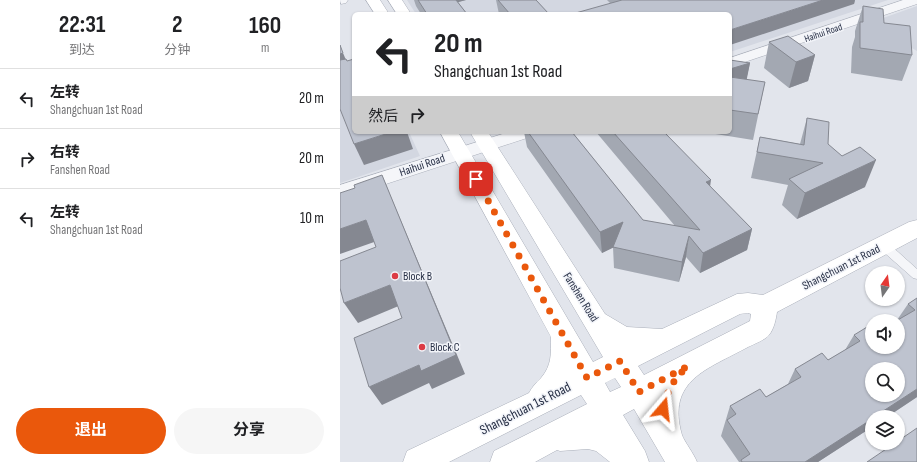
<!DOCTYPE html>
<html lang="zh">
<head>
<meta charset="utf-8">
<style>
	body { margin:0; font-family:"Sofia Sans Condensed","Noto Sans SC",sans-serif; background:#f6f6f6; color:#202124; height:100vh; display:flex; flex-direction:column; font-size:15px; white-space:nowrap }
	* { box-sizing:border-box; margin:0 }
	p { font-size:13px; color:#757577 }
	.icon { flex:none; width:22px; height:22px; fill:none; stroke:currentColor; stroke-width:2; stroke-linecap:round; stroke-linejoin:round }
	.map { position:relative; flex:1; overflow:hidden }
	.details { display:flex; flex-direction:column; background:#fff; width:340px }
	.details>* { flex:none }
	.top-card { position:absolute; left:12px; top:12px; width:380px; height:122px; border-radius:6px; box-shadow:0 1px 3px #0004; background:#fff; color:#202124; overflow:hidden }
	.needle { width:26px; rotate:14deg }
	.buttons { position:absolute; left:525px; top:266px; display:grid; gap:8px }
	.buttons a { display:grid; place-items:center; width:40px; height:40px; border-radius:50%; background:#fff; box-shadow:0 1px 3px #0004; font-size:20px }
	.pin { position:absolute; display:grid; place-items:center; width:34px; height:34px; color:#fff; margin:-17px; border-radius:8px; box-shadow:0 2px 6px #0006 }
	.me { position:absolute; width:44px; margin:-22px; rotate:17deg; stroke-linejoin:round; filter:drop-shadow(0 0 3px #0008) }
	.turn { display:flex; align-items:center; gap:14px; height:84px; padding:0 16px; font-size:18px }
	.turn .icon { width:52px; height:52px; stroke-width:2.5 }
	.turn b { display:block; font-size:28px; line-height:34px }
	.then { display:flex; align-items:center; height:38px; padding:0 16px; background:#0003; gap:8px; font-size:15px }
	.eta { display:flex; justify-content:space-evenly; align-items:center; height:68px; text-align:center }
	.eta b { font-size:24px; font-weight:700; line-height:28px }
	.cta { display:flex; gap:8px; margin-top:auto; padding:8px 16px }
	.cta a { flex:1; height:46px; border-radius:24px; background:#ea580c; color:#fff; font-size:16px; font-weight:700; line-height:46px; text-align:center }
	.cta a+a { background:#f6f6f6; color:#202124 }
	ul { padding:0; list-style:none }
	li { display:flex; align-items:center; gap:12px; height:60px; padding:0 16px; border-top:1px solid #e0e0e0 }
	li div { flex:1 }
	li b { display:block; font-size:15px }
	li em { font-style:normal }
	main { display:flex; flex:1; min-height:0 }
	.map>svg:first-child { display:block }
	.built { fill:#d3d7e1 }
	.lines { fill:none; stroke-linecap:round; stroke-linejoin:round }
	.service-casing { stroke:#aaafba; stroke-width:1 }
	.minor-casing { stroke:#aaafba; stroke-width:1 }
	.tertiary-casing { stroke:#aaafba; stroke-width:1 }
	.secondary-casing { stroke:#aaafba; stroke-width:1 }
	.service { fill:#f5f6f9; fill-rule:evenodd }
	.minor { fill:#f5f6f9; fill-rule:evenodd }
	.tertiary { fill:#f5f6f9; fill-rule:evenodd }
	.secondary { fill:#fff; fill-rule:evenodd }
	.wall { fill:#a3a8b2 }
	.shaded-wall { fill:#858891 }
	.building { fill:#bec3cf; stroke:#858891; fill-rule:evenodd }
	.route { stroke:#ea580c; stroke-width:7; stroke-dasharray:0 12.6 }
	.poi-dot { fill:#dc3b45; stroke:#f2f4f9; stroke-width:1.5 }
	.labels { text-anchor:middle; stroke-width:3; stroke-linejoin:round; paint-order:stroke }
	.far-street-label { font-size:10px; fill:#283046; stroke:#f2f4f9 }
	.street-label { font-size:12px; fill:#283046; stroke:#f2f4f9 }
	.poi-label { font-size:12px; fill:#283046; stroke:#f2f4f9; text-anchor:start }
	.near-street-label { font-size:14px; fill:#283046; stroke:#f2f4f9 }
</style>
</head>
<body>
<main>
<section class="details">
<div class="eta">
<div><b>22:31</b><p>到达</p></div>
<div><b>2</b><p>分钟</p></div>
<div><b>160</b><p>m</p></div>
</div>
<ul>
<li><svg class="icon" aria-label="left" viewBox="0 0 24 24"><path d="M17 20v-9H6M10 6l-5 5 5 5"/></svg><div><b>左转</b><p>Shangchuan 1st Road</p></div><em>20 m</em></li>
<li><svg class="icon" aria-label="right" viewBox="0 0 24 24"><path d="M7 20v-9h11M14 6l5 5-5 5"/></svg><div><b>右转</b><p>Fanshen Road</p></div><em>20 m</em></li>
<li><svg class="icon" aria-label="left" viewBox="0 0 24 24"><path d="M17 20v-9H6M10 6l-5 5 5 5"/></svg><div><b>左转</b><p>Shangchuan 1st Road</p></div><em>10 m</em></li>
</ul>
<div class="cta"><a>退出</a><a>分享</a></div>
</section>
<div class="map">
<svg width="577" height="462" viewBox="0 0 577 462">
	<rect width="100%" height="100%" fill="#e2e5ec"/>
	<g class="built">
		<polygon points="67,0 548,0 390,52 390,14 76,14"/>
		<polygon points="577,6 577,51 529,23"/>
		<polygon points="0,80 14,132 69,132 80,156 0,183"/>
	</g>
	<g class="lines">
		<defs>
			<polygon id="service" points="543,241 547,242 577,269 577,279 573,278 539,248 538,245 539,242"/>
			<g id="minor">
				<polygon points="563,0 577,0 577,4 390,67 390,58"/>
				<polygon points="169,132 195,132 193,136 0,199 0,185"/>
			</g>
			<polygon id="tertiary" points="0,0 8,0 6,3 1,4"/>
			<g id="secondary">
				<polygon points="26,0 40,0 49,14 35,14"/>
				<polygon points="48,0 62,0 71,14 57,14"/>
				<path d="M100 132H118L253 362 263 357 130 132H148L265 314 287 327 322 329 397 294 408 293 423 295 569 222 577 220V238L437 312C436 319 434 329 429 335 425 340 414 344 408 347 368 369 326 380 342 435 344 441 354 454 357 462H325L294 409 283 415 305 451 309 462H270L256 451 248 449 220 451 217 450 195 462H150L154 451 247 404 241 395 109 462H63L67 451 189 393C192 387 196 383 201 378 212 365 211 354 211 337ZM408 313 411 314 410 321 304 375 298 366 400 314ZM275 378 281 387 270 392 265 383Z"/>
			</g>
		</defs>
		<use href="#service" class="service-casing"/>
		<use href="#minor" class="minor-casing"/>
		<use href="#tertiary" class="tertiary-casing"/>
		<use href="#secondary" class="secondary-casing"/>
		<use href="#service" class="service"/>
		<use href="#minor" class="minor"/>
		<use href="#tertiary" class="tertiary"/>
		<use href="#secondary" class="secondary"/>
	</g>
	<g class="wall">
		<polygon points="74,0 126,0 118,2 127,14 81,14 76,6"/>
		<polygon points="156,0 196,0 209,14 159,14"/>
		<polygon points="267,0 515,0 514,4 270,3"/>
		<polygon points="523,6 544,23 572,55 562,81 511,73 512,47 515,37 515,31"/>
		<polygon points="429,42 475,55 468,81 449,88 424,68"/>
		<polygon points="390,60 410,63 406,80 425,82 413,140 363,132 390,132"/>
		<polygon points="467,118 488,144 525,187 457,219 442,205 448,185 411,178 420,137 460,144"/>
		<polygon points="184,132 232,132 303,220 335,226 256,132 324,132 370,186 412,229 407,250 360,273 346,257 339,282 274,268 273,247 262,253 187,147"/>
		<polygon points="577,298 577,397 547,417 532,417 532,427 478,462 399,462 381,436 390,406 426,397 448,384 455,369 488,360 505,350 514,335 532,347 557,320 568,304"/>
	</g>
	<g class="shaded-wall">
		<polygon points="110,0 126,0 111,4"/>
		<polygon points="483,0 515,0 514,4 390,45 390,30"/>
		<polygon points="3,53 12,74 0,77 0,54"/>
		<polygon points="475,55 468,81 449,88 456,62"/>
		<polygon points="410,63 405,88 390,94 390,69"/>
		<polygon points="52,132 67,132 73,149 24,165 14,144"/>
		<polygon points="536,160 525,187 457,219 465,193"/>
		<polygon points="42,175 51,197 125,374 92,389 89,383 42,405 29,387 79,365"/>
		<polygon points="371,180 368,201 366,182"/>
		<polygon points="26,220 37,241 0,254 0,229"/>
		<polygon points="283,222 283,243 262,253 260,232"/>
		<polygon points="412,229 407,250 360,273 363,253"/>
		<polygon points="349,236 346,257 339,282 342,262"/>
		<polygon points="50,285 61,305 18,323 4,303"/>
		<polygon points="577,389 577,397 547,417 534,417"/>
		<polygon points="532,419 532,427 478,462 465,462"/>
	</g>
	<g class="building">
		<polygon points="78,0 116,0 127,14 87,14"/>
		<polygon points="158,0 196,0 209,14 170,14"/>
		<polygon points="282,0 483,0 390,30 390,14 232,14"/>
		<polygon points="523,6 543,9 544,23 570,26 572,55 520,48 520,22 523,22"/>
		<polygon points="448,36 475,55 456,62 429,42"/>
		<polygon points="0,45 3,53 0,54"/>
		<polygon points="6,59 7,61 14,59 14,132 52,132 14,144 0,109 0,60"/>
		<polygon points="390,60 410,63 390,69"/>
		<polygon points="390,77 425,82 418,114 390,110"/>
		<polygon points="467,118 489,122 488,144 502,156 520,147 536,160 465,193 449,179 483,163 417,152 420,137 464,145"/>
		<polygon points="188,132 232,132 303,220 360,230 273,132 324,132 371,180 366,182 412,229 363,253 349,236 342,262 273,247 283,222 260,232"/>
		<polygon points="42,175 116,355 81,371 79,365 29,387 14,338 62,318 50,285 4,303 0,288 0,261 36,247 26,220 0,229 0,193 15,188 14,185"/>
		<path d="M577 298V389L534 417H532V419L465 462H402L401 460 410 454 387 420 396 414 390 406 420 389 426 397 461 377 455 369 482 353 488 360 520 341 514 335 532 324V347H558V321H556L575 310 568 304ZM532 369H558V395H532Z"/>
		<polygon points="577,428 577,462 527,462 555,443 558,443 558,441"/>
	</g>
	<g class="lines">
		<path class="route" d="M136 179 247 378 280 361 299 392 348 366C333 380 328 389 323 409"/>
	</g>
	<g class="poi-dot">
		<circle cx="55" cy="276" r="4"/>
		<circle cx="82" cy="347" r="4"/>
	</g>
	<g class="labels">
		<g class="far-street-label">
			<text transform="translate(483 32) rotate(-19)" y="4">Haihui Road</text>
		</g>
		<g class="street-label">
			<text transform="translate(82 165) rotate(-19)" y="4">Haihui Road</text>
			<text transform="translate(501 267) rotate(-27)" y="4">Shangchuan 1st Road</text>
			<text transform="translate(241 297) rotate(58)" y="4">Fanshen Road</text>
		</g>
		<g class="poi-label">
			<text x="63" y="280">Block B</text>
			<text x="90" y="351">Block C</text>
		</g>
		<g class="near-street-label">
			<text transform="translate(185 408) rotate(-27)" y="5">Shangchuan 1st Road</text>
		</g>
	</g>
</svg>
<div class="buttons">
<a><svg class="needle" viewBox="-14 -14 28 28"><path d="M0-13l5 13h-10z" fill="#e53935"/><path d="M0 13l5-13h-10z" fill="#757577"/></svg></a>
<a><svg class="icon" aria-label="sound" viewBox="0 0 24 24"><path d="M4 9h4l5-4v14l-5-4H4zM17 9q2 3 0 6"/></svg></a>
<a><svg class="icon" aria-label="search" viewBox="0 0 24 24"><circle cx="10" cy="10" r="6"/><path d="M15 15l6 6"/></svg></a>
<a><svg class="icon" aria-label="layers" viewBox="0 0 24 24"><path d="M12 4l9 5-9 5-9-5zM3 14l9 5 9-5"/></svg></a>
</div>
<div class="pin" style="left:136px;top:179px;background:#d93025"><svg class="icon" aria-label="arrive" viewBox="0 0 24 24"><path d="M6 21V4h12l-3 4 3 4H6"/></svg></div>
<svg class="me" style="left:323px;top:409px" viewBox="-20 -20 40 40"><path d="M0-17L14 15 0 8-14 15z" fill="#ea580c" stroke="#fff" stroke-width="4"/></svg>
<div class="top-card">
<div class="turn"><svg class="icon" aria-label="left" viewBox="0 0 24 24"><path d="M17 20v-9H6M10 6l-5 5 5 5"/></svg><div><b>20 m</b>Shangchuan 1st Road</div></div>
<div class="then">然后<svg class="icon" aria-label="right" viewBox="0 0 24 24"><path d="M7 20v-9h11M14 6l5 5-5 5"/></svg></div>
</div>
</div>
</main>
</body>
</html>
